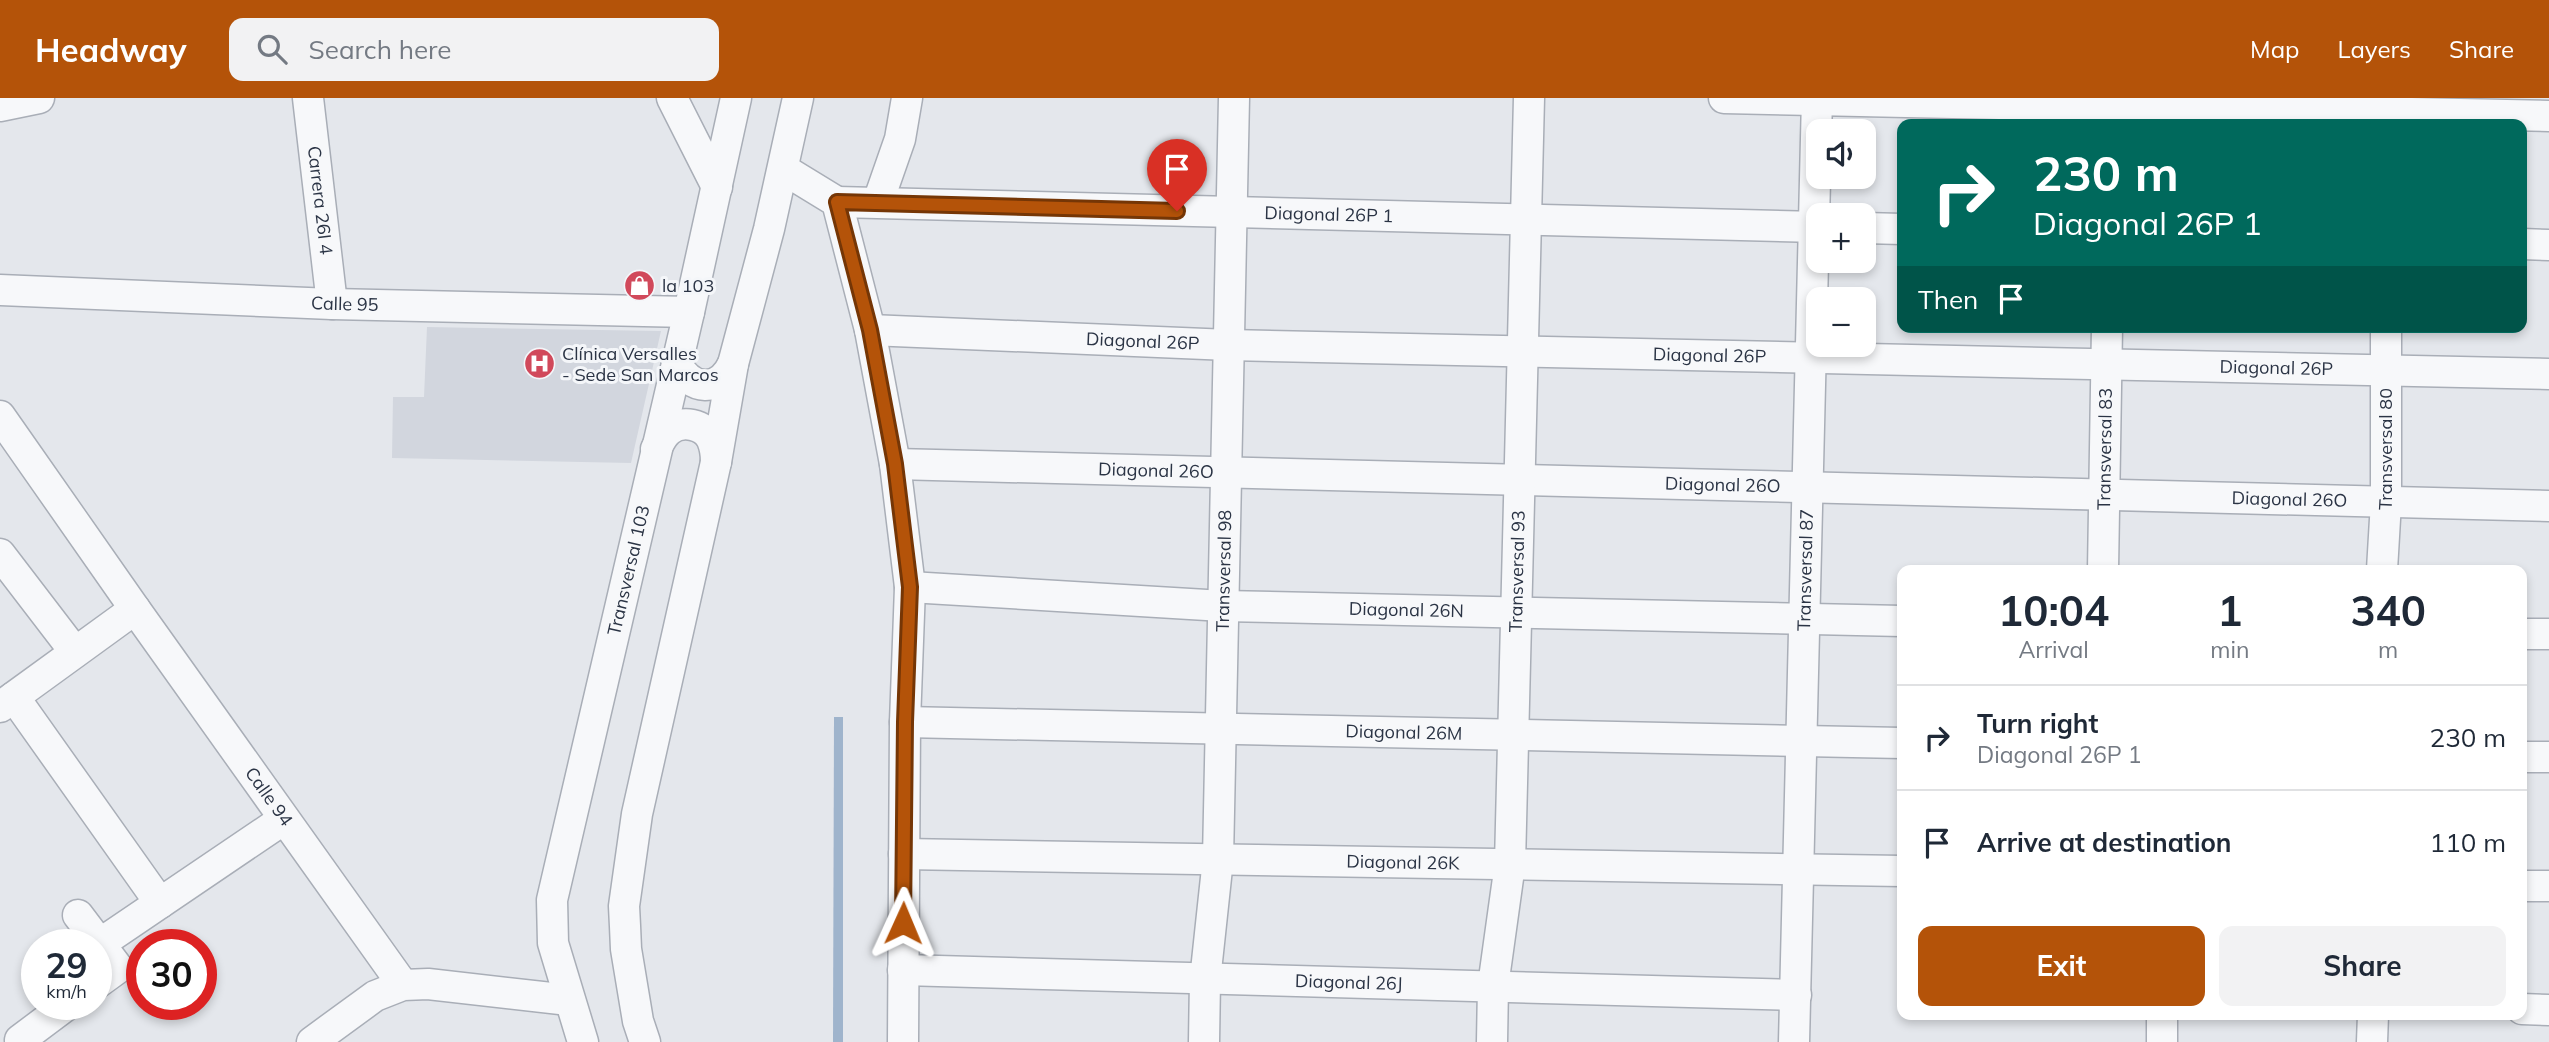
<!DOCTYPE html>
<html lang="en">
<head>
<meta charset="utf-8">
<style>
	body { margin:0; font-family:Mulish,sans-serif; background:#f2f2f3; color:#1f2937; height:100vh; display:flex; flex-direction:column; font-size:26px; white-space:nowrap }
	* { box-sizing:border-box; margin:0 }
	p { font-size:23px; color:#747a83 }
	.icon { flex:none; width:38px; height:38px; fill:none; stroke:currentColor; stroke-width:2; stroke-linecap:round; stroke-linejoin:round }
	.map { position:relative; flex:1; overflow:hidden }
	.sheet { position:absolute; left:1897px; top:467px; width:630px; height:455px; display:flex; flex-direction:column; background:#fff; border-radius:14px; box-shadow:0 4px 10px #0003 }
	.sheet>* { flex:none }
	.banner { position:absolute; left:1897px; top:21px; width:630px; height:214px; border-radius:14px; box-shadow:0 4px 10px #0003; background:#00695c; color:#fff; overflow:hidden }
	.controls { position:absolute; left:1806px; top:21px; display:grid; gap:14px }
	.controls a { display:grid; place-items:center; width:70px; height:70px; border-radius:14px; background:#fff; box-shadow:0 4px 10px #0003; font-size:35px }
	.speed { position:absolute; left:21px; top:831px; display:flex; gap:14px; font-size:35px; font-weight:700; text-align:center }
	.speed>* { display:grid; place-content:center; width:91px; height:91px; border-radius:50%; background:#fff; box-shadow:0 4px 10px #0003; line-height:1 }
	.speed small { font-size:18px; font-weight:400 }
	.speed .limit { border:10px solid #d22; background:#fff; color:#111 }
	.pin { position:absolute; display:grid; place-items:center; width:60px; height:60px; color:#fff; margin:-72px -30px; border-radius:50% 50% 50% 0; rotate:-45deg; box-shadow:0 0 7px #0007 }
	.pin .icon { rotate:45deg }
	.me { position:absolute; width:77px; margin:-38px; rotate:1deg; stroke-linejoin:round; filter:drop-shadow(0 0 5px #0008) }
	.turn { display:flex; align-items:center; gap:24px; height:147px; padding:0 21px; font-size:32px }
	.turn .icon { width:91px; height:91px; stroke-width:2.5 }
	.turn b { display:block; font-size:49px; line-height:60px }
	.then { display:flex; align-items:center; height:66px; padding:0 21px; background:#0003; gap:14px; font-size:26px }
	.eta { display:flex; justify-content:space-evenly; align-items:center; height:119px; text-align:center }
	.eta b { font-size:42px; font-weight:700; line-height:49px }
	.cta { display:flex; gap:14px; margin-top:auto; padding:14px 21px }
	.cta a { flex:1; height:80px; border-radius:14px; background:#b45309; color:#fff; font-size:28px; font-weight:700; line-height:80px; text-align:center }
	.cta a+a { background:#f2f2f3; color:#1f2937 }
	ul { padding:0; list-style:none }
	li { display:flex; align-items:center; gap:21px; height:105px; padding:0 21px; border-top:2px solid #e0e1e3 }
	li div { flex:1 }
	li b { display:block; font-size:26px }
	li em { font-style:normal }
	header { display:flex; align-items:center; gap:42px; box-sizing:border-box; height:98px; padding:0 35px; background:#b45309; color:#fff }
	header strong { font-size:33px }
	nav { display:flex; gap:38px; margin-inline-start:auto; font-size:24px }
	.search { width:490px; height:63px; background:#f2f2f3; display:flex; align-items:center; gap:18px; box-sizing:border-box; padding:0 24px; border-radius:14px; color:#747a83; font-size:26px }
	.map>svg:first-child { display:block }
	.built { fill:#d2d6de }
	.water { fill:#9fb4cc }
	.lines { fill:none; stroke-linecap:round; stroke-linejoin:round }
	.minor-casing { stroke:#a9aeb7; stroke-width:33 }
	.minor { stroke:#f7f8fa; stroke-width:30 }
	.route-casing { stroke:#753606; stroke-width:18 }
	.route { stroke:#b45309; stroke-width:12 }
	.labels { text-anchor:middle; stroke-width:6; stroke-linejoin:round; paint-order:stroke }
	.street-label { font-size:18px; fill:#2b3445; stroke:#f4f6f9 }
	.poi-label { font-size:18px; fill:#2b3445; stroke:#f4f6f9; text-anchor:start }
</style>
</head>
<body>
<header>
<strong>Headway</strong>
<div class="search"><svg class="icon" aria-label="search" viewBox="0 0 24 24"><circle cx="10" cy="10" r="6"/><path d="M15 15l6 6"/></svg>Search here</div>
<nav><a>Map</a><a>Layers</a><a>Share</a></nav>
</header>
<div class="map">
<svg width="2549" height="944" viewBox="0 0 2549 944">
	<rect width="100%" height="100%" fill="#e4e7ec"/>
	<polygon class="built" points="427,229 661,233 631,365 392,360 393,299 424,299"/>
	<polygon class="water" points="834,619 843,619 843,944 833,944"/>
	<g class="lines">
		<defs>
			<g id="minor">
				<path id="s1" d="M308 0 332 206"/>
				<polyline points="672,0 717,89"/>
				<polyline points="1724,0 2549,18"/>
				<polyline points="0,8 39,0"/>
				<polyline points="783,71 837,104 870,232 895,366 910,489 905,624 903,944"/>
				<path id="s2" d="M837 104 1818 129"/>
				<polyline points="878,104 900,41 907,0"/>
				<polyline points="1864,130 1902,131"/>
				<polyline points="2522,146 2549,147"/>
				<path id="s3" d="M0 192 332 206 689 214"/>
				<path id="s4" d="M870 232 1229 247 2549 276"/>
				<path d="M677 266C691 293 719 295 733 266"/>
				<path id="s5" d="M0 318 135 511 403 887"/>
				<path d="M656 351C659 345 662 338 668 333 681 321 705 326 712 342 715 349 716 356 716 364"/>
				<path id="s6" d="M895 366 2549 408"/>
				<polyline points="0,456 75,554"/>
				<path id="s7" d="M2103 472 2107 229"/>
				<path id="s8" d="M2382 472 2386 404V229"/>
				<path id="s9" d="M910 489 1223 508 1902 523"/>
				<polyline points="2522,536 2549,536"/>
				<polyline points="14,599 160,805"/>
				<polyline points="0,609 135,511"/>
				<path id="s10" d="M905 624 1902 645"/>
				<polyline points="2522,659 2549,659"/>
				<path id="s11" d="M904 756 1902 773"/>
				<polyline points="2522,788 2549,788"/>
				<polyline points="78,817 118,870 96,886"/>
				<polyline points="101,845 284,721"/>
				<path id="s12" d="M903 872 1796 897"/>
				<polyline points="2522,911 2549,912"/>
				<polyline points="20,942 68,906"/>
				<polyline points="312,944 375,898 403,887 428,886 569,902"/>
				<path id="s13" d="M583 944 553 845 552 802 689 214 736 0"/>
				<polyline points="645,944 638,923 626,851 625,828 624,808 637,716 716,364 733,266 769,131 798,0"/>
				<path id="s14" d="M1204 944 1205 882 1218 761 1234 0"/>
				<path id="s15" d="M1492 944 1493 888 1510 766 1529 0"/>
				<path id="s16" d="M1794 944 1817 0"/>
				<polyline points="2162,944 2162,917"/>
				<polyline points="2372,944 2373,917"/>
			</g>
		</defs>
		<use href="#minor" class="minor-casing"/>
		<use href="#minor" class="minor"/>
	</g>
	<g class="lines">
		<defs>
			<polyline id="route" points="903,825 905,624 910,489 895,366 870,232 837,104 1177,113"/>
		</defs>
		<use href="#route" class="route-casing"/>
		<use href="#route" class="route"/>
	</g>
	<defs>
		<symbol id="shop-disc" viewBox="-11 -11 22 22"><circle r="9.5" fill="#d1495b" stroke="#f4f6f9"/><path d="M-5-2.5h2.3a2.7 3.5 0 0 1 5.4 0H5L5.5 6h-11ZM-1.5-2.5h3a1.5 2.3 0 0 0-3 0Z" fill="#fff"/></symbol>
		<symbol id="hospital-disc" viewBox="-11 -11 22 22"><circle r="9.5" fill="#d1495b" stroke="#f4f6f9"/><path d="M-5-5h3v3.5h4V-5h3V5h-3V1.5h-4V5h-3Z" fill="#fff"/></symbol>
	</defs>
	<g fill-rule="evenodd">
		<use href="#shop-disc" x="622" y="170" width="35" height="35"/>
		<use href="#hospital-disc" x="522" y="248" width="35" height="35"/>
	</g>
	<g class="labels">
		<g class="street-label">
			<text dy="6" stroke="none"><textPath href="#s1" startOffset="103">Carrera 26I 4</textPath></text>
			<text dy="6" stroke="none"><textPath href="#s2" startOffset="492">Diagonal 26P 1</textPath></text>
			<text dy="6" stroke="none"><textPath href="#s3" startOffset="345">Calle 95</textPath></text>
			<text dy="6" stroke="none"><textPath href="#s4" startOffset="273">Diagonal 26P</textPath></text>
			<text dy="6" stroke="none"><textPath href="#s4" startOffset="840">Diagonal 26P</textPath></text>
			<text dy="6" stroke="none"><textPath href="#s4" startOffset="1407">Diagonal 26P</textPath></text>
			<text dy="6" stroke="none"><textPath href="#s7" startOffset="121">Transversal 83</textPath></text>
			<text dy="6" stroke="none"><textPath href="#s8" startOffset="121">Transversal 80</textPath></text>
			<text dy="6" stroke="none"><textPath href="#s6" startOffset="261">Diagonal 26O</textPath></text>
			<text dy="6" stroke="none"><textPath href="#s6" startOffset="828">Diagonal 26O</textPath></text>
			<text dy="6" stroke="none"><textPath href="#s6" startOffset="1395">Diagonal 26O</textPath></text>
			<text dy="6" stroke="none"><textPath href="#s14" startOffset="472">Transversal 98</textPath></text>
			<text dy="6" stroke="none"><textPath href="#s16" startOffset="472">Transversal 87</textPath></text>
			<text dy="6" stroke="none"><textPath href="#s13" startOffset="485">Transversal 103</textPath></text>
			<text dy="6" stroke="none"><textPath href="#s15" startOffset="472">Transversal 93</textPath></text>
			<text dy="6" stroke="none"><textPath href="#s9" startOffset="497">Diagonal 26N</textPath></text>
			<text dy="6" stroke="none"><textPath href="#s10" startOffset="499">Diagonal 26M</textPath></text>
			<text dy="6" stroke="none"><textPath href="#s5" startOffset="466">Calle 94</textPath></text>
			<text dy="6" stroke="none"><textPath href="#s11" startOffset="499">Diagonal 26K</textPath></text>
			<text dy="6" stroke="none"><textPath href="#s12" startOffset="446">Diagonal 26J</textPath></text>
		</g>
		<g class="poi-label">
			<text x="662" y="194">la 103</text>
			<text x="562" y="262">Clínica Versalles<tspan x="562" dy="21">- Sede San Marcos</tspan></text>
		</g>
	</g>
</svg>
<div class="controls">
<a><svg class="icon" aria-label="sound" viewBox="0 0 24 24"><path d="M4 9h4l5-4v14l-5-4H4zM17 9q2 3 0 6"/></svg></a>
<a>+</a>
<a>−</a>
</div>
<div class="speed"><div>29<small>km/h</small></div><div class="limit">30</div></div>
<div class="pin" style="left:1177px;top:113px;background:#d93025"><svg class="icon" aria-label="arrive" viewBox="0 0 24 24"><path d="M6 21V4h12l-3 4 3 4H6"/></svg></div>
<svg class="me" style="left:903px;top:825px" viewBox="-20 -20 40 40"><path d="M0-17L14 15 0 8-14 15z" fill="#b45309" stroke="#fff" stroke-width="4"/></svg>
<div class="banner">
<div class="turn"><svg class="icon" aria-label="right" viewBox="0 0 24 24"><path d="M7 20v-9h11M14 6l5 5-5 5"/></svg><div><b>230 m</b>Diagonal 26P 1</div></div>
<div class="then">Then<svg class="icon" aria-label="arrive" viewBox="0 0 24 24"><path d="M6 21V4h12l-3 4 3 4H6"/></svg></div>
</div>
<section class="sheet">
<div class="eta">
<div><b>10:04</b><p>Arrival</p></div>
<div><b>1</b><p>min</p></div>
<div><b>340</b><p>m</p></div>
</div>
<ul>
<li><svg class="icon" aria-label="right" viewBox="0 0 24 24"><path d="M7 20v-9h11M14 6l5 5-5 5"/></svg><div><b>Turn right</b><p>Diagonal 26P 1</p></div><em>230 m</em></li>
<li><svg class="icon" aria-label="arrive" viewBox="0 0 24 24"><path d="M6 21V4h12l-3 4 3 4H6"/></svg><div><b>Arrive at destination</b></div><em>110 m</em></li>
</ul>
<div class="cta"><a>Exit</a><a>Share</a></div>
</section>
</div>
</body>
</html>
